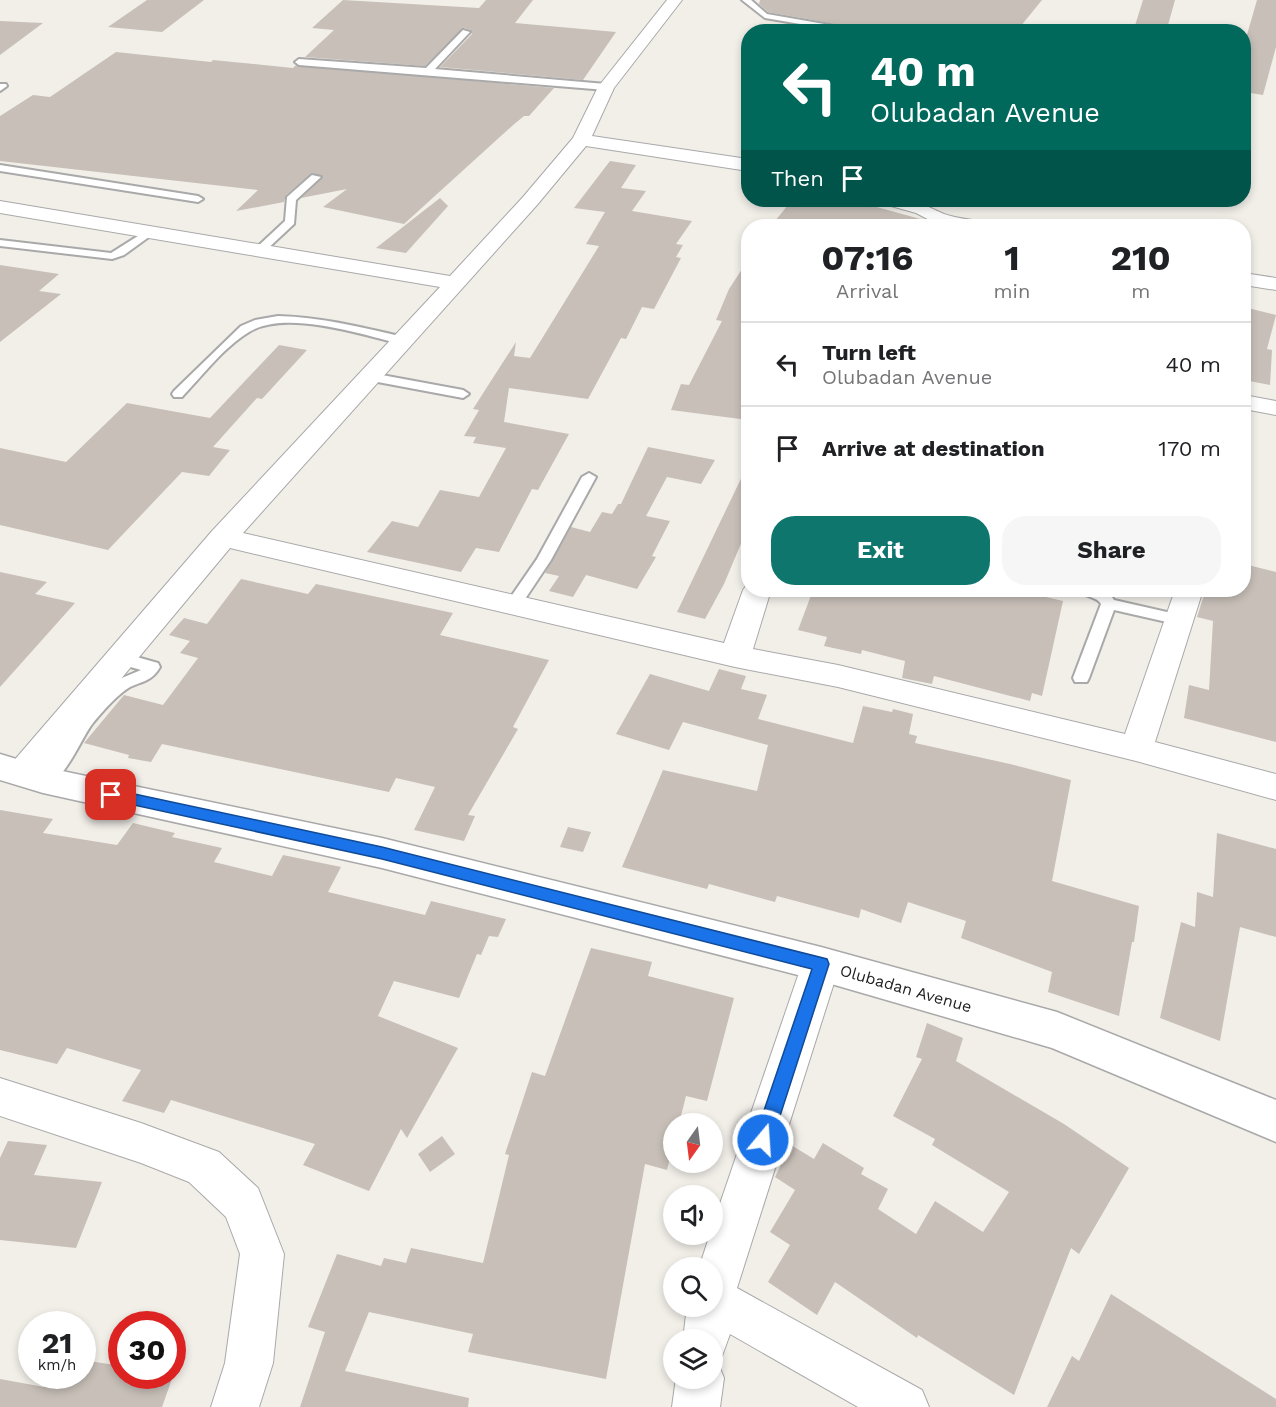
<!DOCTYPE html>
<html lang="en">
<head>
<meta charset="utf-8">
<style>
	body { margin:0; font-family:"Work Sans",sans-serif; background:#f6f6f6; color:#202124; height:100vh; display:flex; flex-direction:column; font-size:22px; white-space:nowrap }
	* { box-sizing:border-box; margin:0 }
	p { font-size:20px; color:#757577 }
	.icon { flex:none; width:33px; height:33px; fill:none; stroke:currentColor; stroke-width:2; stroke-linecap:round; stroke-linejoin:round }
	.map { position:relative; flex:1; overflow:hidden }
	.side { position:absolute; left:741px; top:219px; width:510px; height:378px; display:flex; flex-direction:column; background:#fff; border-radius:24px; box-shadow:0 3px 9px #0003 }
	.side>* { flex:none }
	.hud { position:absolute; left:741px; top:24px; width:510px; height:183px; border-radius:24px; box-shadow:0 3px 9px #0003; background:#00695c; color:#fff; overflow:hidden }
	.needle { width:39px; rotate:194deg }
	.tools { position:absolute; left:663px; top:1113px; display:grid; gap:12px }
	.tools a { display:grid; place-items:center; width:60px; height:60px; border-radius:50%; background:#fff; box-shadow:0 3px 9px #0003; font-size:30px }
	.speed { position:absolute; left:18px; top:1311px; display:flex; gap:12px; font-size:30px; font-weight:700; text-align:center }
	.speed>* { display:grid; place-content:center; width:78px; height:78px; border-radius:50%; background:#fff; box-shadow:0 3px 9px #0003; line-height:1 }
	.speed small { font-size:15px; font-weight:400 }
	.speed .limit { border:9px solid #d22; background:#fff; color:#111 }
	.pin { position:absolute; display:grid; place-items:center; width:51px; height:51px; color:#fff; margin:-26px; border-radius:12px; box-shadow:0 3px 9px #0006 }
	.me { position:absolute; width:66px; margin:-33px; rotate:18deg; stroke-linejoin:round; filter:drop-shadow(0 0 4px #0008) }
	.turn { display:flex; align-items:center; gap:21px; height:126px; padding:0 30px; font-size:27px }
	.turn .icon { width:78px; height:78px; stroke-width:2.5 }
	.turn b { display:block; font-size:42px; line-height:51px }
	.then { display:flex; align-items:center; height:57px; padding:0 30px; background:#0003; gap:12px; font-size:22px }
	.eta { display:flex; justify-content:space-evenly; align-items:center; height:102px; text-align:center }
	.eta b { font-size:36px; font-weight:700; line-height:42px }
	.button { display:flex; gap:12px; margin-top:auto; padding:12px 30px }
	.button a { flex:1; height:69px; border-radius:24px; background:#0f766e; color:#fff; font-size:24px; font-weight:700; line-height:69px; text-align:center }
	.button a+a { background:#f6f6f6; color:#202124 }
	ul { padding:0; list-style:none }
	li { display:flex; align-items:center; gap:18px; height:84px; padding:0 30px; border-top:2px solid #e0e0e0 }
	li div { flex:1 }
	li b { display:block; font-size:22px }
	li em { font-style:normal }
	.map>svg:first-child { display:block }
	.building { fill:#c7bfb8 }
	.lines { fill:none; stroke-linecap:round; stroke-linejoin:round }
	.service-casing { stroke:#a9a9a9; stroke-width:4 }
	.minor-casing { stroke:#a9a9a9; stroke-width:2 }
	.tertiary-casing { stroke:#a9a9a9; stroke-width:3 }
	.service { fill:#fff; fill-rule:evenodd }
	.minor { fill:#fff; fill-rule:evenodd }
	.tertiary { fill:#fff; fill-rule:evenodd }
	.route { fill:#1a73e8; stroke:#114b97; stroke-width:1.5 }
	.labels { text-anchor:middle; stroke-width:5; stroke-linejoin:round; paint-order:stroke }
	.street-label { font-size:16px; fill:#222; stroke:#fff }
</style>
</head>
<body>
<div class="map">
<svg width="1276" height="1407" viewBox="0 0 1276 1407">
	<rect width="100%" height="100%" fill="#f2efe9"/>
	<g class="building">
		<polygon points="147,0 204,0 162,32 108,27"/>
		<polygon points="343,0 479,8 486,0 533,0 515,23 616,32 583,80 440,67 472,34 471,30 464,28 425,66 305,57 334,30 312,28"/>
		<polygon points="760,0 1042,0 1016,32 880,32 768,12 759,4"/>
		<polygon points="1143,0 1175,0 1166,32 1133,32"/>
		<polygon points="1257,0 1276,0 1276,47 1263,95 1244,92 1244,45"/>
		<polygon points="0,21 43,23 0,55"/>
		<polygon points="116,52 211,62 213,60 293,68 296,65 554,88 529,116 524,116 512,126 404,224 323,207 347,189 301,198 323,177 312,173 286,195 284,202 236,211 258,190 0,161 0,116 33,95 50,97"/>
		<polygon points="610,161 636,165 621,188 646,191 632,211 692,221 676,244 683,245 676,257 681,258 654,309 642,307 626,339 621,338 588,399 509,388 504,422 569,434 538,490 532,489 499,552 476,548 461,572 367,552 392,521 418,527 440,490 479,497 506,448 473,443 476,437 464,436 479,410 473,409 516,342 514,356 530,358 599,246 586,244 605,212 574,208"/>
		<polygon points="440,198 448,206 406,253 376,248"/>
		<polygon points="792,200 851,200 924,220 923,226 771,226"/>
		<polygon points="748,260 748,420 671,410 681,384 689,385 722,321 716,320 729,289"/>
		<polygon points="0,265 59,274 39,291 61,294 0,342"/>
		<polygon points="1244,307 1276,315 1267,349 1272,350 1270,385 1244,380"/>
		<polygon points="279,345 307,350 262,399 257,398 213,447 230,450 209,476 182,472 108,550 0,525 0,448 66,462 127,403 210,418"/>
		<polygon points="648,447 715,460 701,484 667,477 646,516 670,521 652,556 656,557 637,589 586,575 573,597 549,591 559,576 545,573 571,527 590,532 602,512 612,514 618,504 621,504"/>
		<polygon points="748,464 748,527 724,584 705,619 677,612"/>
		<polygon points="1244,564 1276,572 1276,742 1184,718 1189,685 1209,690 1213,621 1197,617 1205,592 1208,590 1244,590"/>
		<polygon points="0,572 47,582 35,594 75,603 0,687"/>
		<polygon points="241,579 308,594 316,584 453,613 440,635 549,660 513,727 518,729 468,815 475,816 464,841 414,830 435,787 396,778 389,792 162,744 151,762 128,758 129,755 84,743 124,695 163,705 198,658 180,653 190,641 169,635 184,618 207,624"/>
		<polygon points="813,590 1016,590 1063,601 1042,696 1032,693 1030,701 934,676 932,684 902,678 905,661 862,650 861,654 824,646 827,637 798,630"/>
		<polygon points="719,669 746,676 741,689 767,695 758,719 853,743 863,706 892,712 893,709 913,714 909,734 917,736 915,743 1010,764 1071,780 1052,881 1139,906 1134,942 1132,942 1119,1016 1048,992 1052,972 961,938 966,921 908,902 901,923 861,909 859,918 777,896 775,902 709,884 707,889 622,867 663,770 757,791 768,745 683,722 669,750 616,734 650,674 709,691"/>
		<polygon points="0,810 53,819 43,833 117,845 133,823 175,833 172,837 222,848 214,862 272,876 283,855 341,867 328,892 425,915 431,901 506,919 498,937 489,936 481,955 477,954 459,998 394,981 378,1016 458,1048 407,1138 401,1129 369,1191 303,1165 315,1144 171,1100 164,1113 122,1101 141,1070 67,1048 57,1064 0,1050"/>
		<polygon points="568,827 591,832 583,852 560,847"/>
		<polygon points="1217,833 1276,849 1276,937 1240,927 1220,1041 1160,1018 1181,922 1195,927 1197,892 1213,897"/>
		<polygon points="591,948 652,962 648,976 734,998 707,1101 686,1096 679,1124 674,1124 674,1141 667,1170 645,1164 606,1379 468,1352 473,1334 369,1312 345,1371 469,1398 468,1407 300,1407 325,1332 308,1327 337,1254 381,1266 384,1258 406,1263 411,1248 483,1263 509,1155 505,1154 532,1072 545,1076"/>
		<polygon points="927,1023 963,1038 956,1061 1064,1124 1129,1168 1079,1254 1071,1248 1014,1395 918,1335 917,1338 835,1282 817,1315 768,1282 790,1245 770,1232 795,1190 775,1177 791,1145 814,1159 823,1143 864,1168 861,1174 888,1189 878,1209 916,1234 935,1201 983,1232 1009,1192 932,1145 935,1139 893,1116 922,1059 916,1057"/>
		<polygon points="442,1136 455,1154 430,1172 418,1154"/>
		<polygon points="8,1141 47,1145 34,1175 102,1182 76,1248 0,1240 0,1158"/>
		<polygon points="1111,1294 1276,1399 1276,1407 1047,1407 1072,1356 1079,1361"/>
		<polygon points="82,1360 122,1366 122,1376 173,1376 162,1407 0,1407 0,1379 44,1387 48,1376 82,1376"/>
	</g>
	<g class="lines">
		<defs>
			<g id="service">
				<polygon points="742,0 751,0 767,14 870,32 847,32 765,18"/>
				<polygon points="463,30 470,32 435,69 606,84 610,87 606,90 299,65 295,62 299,59 426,68"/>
				<polygon points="0,84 6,84 7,86 0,91"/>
				<polygon points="0,165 198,196 203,199 198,202 0,171"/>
				<polygon points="312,175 321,177 296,200 294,224 264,252 256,252 256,248 285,221 287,197"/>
				<polygon points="149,229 154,232 153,234 124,255 112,259 0,246 0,240 111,253"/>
				<path d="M278 316C322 317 365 328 408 338L410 341 404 345C364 335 286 309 249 332 224 347 203 375 182 397H174L172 394 174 391 241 326 255 320Z"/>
				<polygon points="371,373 463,390 469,394 463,398 367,380 365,377"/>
				<polygon points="589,473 596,477 551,560 519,608 509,608 506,604 537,559 582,477"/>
				<path d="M1079 590C1092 589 1107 587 1114 600L1180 615 1185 616 1188 620 1185 624 1180 625 1114 610 1089 678 1087 682H1075L1073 678 1101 604C1097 596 1084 598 1079 590Z"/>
				<path d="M119 652 158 663 160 667C152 681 143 681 130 687 118 694 102 712 93 723 81 737 61 793 37 785L34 780 37 775 60 750 80 715 117 680 141 670 113 662 111 658 113 654Z"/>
			</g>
			<g id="minor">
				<polygon points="667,0 682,0 614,88 592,136 748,159 748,171 586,146 537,205 243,533 724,643 743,590 748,583 748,590 771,590 753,649 838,665 1125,734 1175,590 1203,590 1155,742 1276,774 1276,800 1136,761 838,687 735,667 230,548 35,782 23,786 11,782 6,773 11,764 212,531 440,287 0,213 0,201 450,276 523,197 573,138 598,87"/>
				<path d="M881 200C911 197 918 202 944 214 955 218 969 219 981 222L984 226 939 225 916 213 884 204Z"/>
				<polygon points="1244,273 1276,278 1276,290 1244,285"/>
				<polygon points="1244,395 1276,401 1276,415 1244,409"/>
				<polygon points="821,948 834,952 840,964 737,1288 922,1390 929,1407 858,1407 730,1334 722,1356 714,1360 717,1361 724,1378 720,1407 672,1407 676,1378 712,1378 712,1340 683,1340 687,1306 712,1306 712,1268 699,1268 710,1234 712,1234 712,1227 802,964 808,952"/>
				<polygon points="0,1078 141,1123 219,1152 258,1188 284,1254 273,1363 259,1407 211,1407 225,1363 240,1254 226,1217 189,1182 141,1163 0,1116"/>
			</g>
			<polygon id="tertiary" points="0,754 43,767 382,838 821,947 1057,1012 1276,1100 1276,1142 1052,1048 821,981 382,868 43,793 0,780"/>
		</defs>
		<use href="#service" class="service-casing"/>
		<use href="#minor" class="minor-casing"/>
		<use href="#tertiary" class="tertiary-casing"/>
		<use href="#service" class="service"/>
		<use href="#minor" class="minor"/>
		<use href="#tertiary" class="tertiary"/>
	</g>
	<polygon class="route" points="111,789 382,847 827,959 829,964 770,1147 763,1149 757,1147 754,1140 812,969 382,859 111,800 106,799 104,795 106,791"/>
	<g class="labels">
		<g class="street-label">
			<text transform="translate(906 988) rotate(16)" y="6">Olubadan Avenue</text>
		</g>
	</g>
</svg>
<div class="tools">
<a><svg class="needle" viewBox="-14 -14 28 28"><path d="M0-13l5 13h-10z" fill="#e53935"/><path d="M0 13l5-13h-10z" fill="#757577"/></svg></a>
<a><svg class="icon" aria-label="sound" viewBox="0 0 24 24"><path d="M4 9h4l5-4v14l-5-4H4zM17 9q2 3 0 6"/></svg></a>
<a><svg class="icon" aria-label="search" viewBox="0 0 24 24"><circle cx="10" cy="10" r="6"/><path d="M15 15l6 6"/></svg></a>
<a><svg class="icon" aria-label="layers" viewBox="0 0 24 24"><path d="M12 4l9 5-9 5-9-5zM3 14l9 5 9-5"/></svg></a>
</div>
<div class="speed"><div>21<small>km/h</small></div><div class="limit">30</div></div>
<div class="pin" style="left:111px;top:795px;background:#d93025"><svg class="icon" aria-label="arrive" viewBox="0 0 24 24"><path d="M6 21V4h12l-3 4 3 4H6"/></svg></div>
<svg class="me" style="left:763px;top:1140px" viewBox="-20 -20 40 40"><circle r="17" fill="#1a73e8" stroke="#fff" stroke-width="3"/><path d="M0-11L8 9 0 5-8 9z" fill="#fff"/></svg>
<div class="hud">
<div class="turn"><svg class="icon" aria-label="left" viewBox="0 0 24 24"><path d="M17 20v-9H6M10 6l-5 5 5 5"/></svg><div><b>40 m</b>Olubadan Avenue</div></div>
<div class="then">Then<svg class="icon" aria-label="arrive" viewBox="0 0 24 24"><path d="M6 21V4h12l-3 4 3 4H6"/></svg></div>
</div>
<section class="side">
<div class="eta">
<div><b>07:16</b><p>Arrival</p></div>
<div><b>1</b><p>min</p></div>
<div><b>210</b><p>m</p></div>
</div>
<ul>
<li><svg class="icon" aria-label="left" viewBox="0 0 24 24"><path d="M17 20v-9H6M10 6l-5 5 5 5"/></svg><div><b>Turn left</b><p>Olubadan Avenue</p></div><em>40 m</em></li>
<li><svg class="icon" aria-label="arrive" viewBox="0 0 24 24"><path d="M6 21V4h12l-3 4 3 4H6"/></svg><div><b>Arrive at destination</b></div><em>170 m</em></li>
</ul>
<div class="button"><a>Exit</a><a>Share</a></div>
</section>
</div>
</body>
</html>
